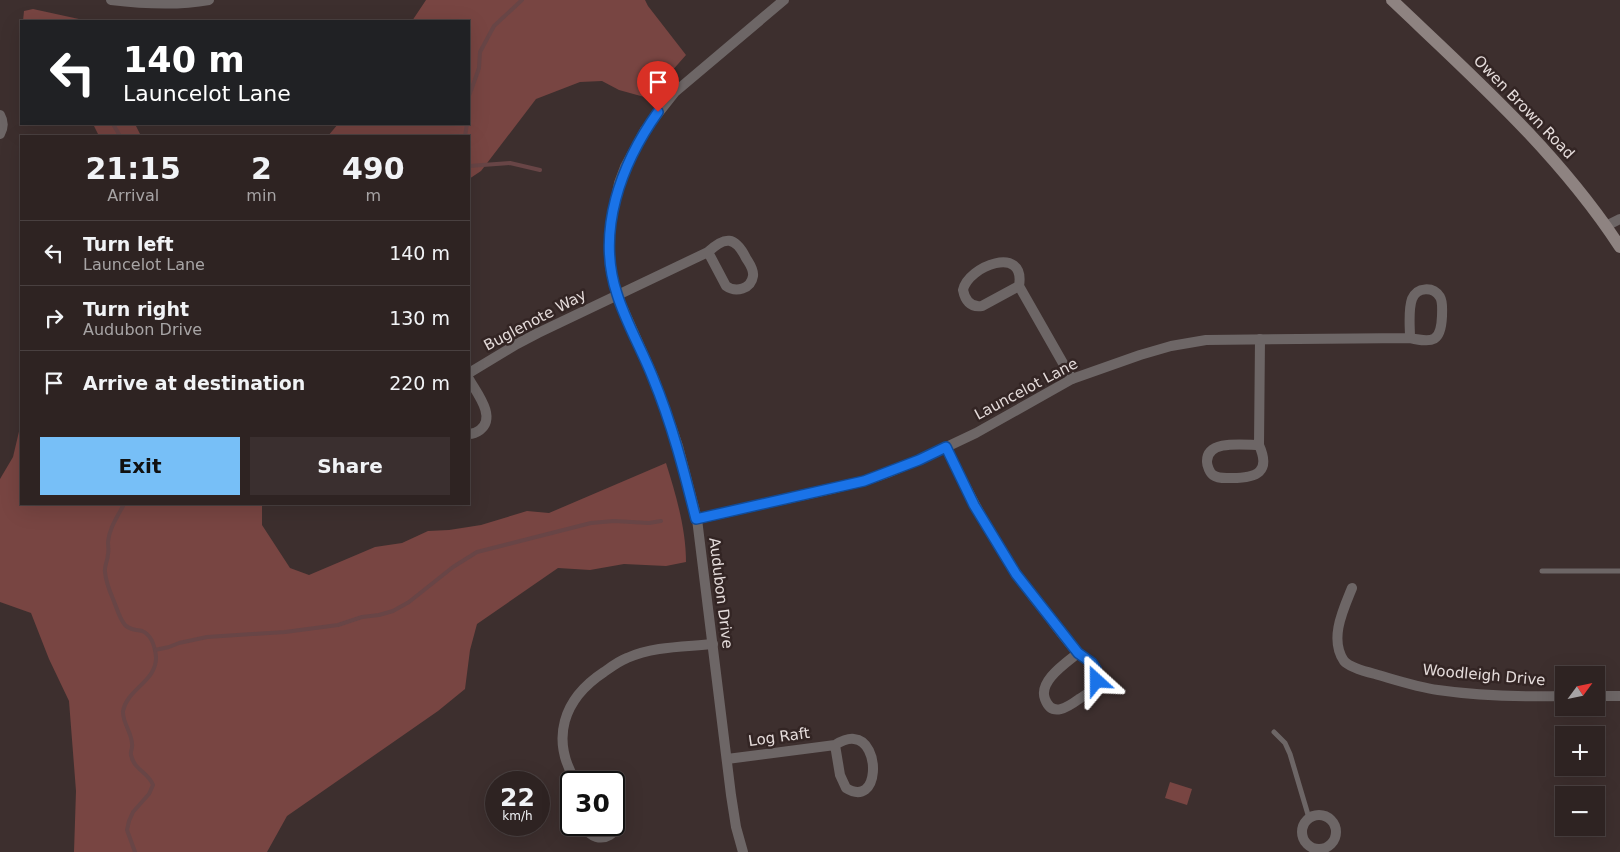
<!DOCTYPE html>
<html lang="en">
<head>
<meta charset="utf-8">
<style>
	body { margin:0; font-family:"DejaVu Sans",sans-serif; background:#3a2f2f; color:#f1f3f6; height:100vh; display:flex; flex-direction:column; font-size:19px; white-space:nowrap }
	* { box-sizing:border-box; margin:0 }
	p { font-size:16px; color:#a7a4a5 }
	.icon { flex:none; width:28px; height:28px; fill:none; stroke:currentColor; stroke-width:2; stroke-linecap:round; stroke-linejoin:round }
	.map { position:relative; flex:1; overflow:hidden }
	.side { position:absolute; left:20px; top:135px; width:450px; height:370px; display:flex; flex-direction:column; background:#2e2322; border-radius:0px; box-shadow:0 5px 20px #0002,0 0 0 1px #494040 }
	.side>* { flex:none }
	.top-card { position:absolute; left:20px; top:20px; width:450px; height:105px; border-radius:0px; box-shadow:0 5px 20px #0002,0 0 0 1px #494040; background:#202124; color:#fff; overflow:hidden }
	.needle { width:32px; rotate:57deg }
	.buttons { position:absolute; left:1555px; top:666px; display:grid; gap:10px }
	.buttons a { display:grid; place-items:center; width:50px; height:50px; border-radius:0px; background:#2e2322; box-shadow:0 5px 20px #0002,0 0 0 1px #494040; font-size:25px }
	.speed { position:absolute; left:485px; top:771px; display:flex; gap:10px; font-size:25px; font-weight:700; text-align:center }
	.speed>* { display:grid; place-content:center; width:65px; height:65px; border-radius:50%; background:#2e2322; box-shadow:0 5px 20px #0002,0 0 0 1px #494040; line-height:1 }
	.speed small { font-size:12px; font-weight:400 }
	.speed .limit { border:2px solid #111; border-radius:8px; background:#fff; color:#111 }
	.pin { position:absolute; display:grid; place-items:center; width:42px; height:42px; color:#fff; margin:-51px -21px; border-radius:50% 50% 50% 0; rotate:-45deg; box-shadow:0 0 5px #0007 }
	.pin .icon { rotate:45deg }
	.me { position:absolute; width:55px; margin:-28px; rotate:336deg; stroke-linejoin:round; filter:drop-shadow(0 0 4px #0008) }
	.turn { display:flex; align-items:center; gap:18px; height:105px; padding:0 20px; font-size:22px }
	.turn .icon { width:65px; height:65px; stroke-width:2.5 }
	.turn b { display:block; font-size:35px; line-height:42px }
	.eta { display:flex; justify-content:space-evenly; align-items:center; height:85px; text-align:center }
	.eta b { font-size:30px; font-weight:600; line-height:35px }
	.cta { display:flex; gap:10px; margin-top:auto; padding:10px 20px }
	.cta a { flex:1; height:58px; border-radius:0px; background:#77bff7; color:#111; font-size:20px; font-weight:600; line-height:58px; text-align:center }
	.cta a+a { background:#3a2f2f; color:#f1f3f6 }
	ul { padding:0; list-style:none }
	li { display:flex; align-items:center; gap:15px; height:65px; padding:0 20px; border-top:1px solid #494040 }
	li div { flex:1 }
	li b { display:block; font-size:19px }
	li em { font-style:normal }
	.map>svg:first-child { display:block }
	.green { fill:#784542 }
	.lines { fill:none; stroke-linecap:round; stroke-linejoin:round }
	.stream { stroke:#684546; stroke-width:4 }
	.lane { stroke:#6d6666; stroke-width:5 }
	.street { stroke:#6d6666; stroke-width:10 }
	.secondary { stroke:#8e8381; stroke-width:12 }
	.route-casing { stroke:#114b97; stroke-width:12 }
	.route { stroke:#1a73e8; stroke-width:9 }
	.labels { text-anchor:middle; stroke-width:5; stroke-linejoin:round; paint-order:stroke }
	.street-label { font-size:15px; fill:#e5dcdb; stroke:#332524 }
</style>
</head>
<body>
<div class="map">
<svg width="1620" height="852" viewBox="0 0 1620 852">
	<rect width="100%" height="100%" fill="#3d2f2e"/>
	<g class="green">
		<polygon points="426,0 645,0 648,6 686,55 648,98 619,90 602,81 580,82 536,99 481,171 469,179 469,136 328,136 338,124 469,124 469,21 412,21"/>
		<polygon points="33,9 88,21 23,21 24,11"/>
		<polygon points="93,124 135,124 141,136 99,136"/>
		<path d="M21 423V504H262V525L290 568 309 575 375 547 402 543 428 531 449 530 481 525 527 511 549 513 666 463C676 495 686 529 686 562L666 566 624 564 590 570 558 568 477 624 470 650 465 689 438 711 287 816 267 852H74L76 791 69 701 49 659 31 613 0 602V479L13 457Z"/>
		<polygon points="1170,782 1192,789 1187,805 1165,798"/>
	</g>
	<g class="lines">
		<g class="stream">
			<polyline points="469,96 479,68 480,52 494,26 522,0"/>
			<polyline points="113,124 120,136"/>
			<polyline points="465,136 467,124"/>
			<polyline points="469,166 510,163 540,170"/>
			<path d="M124 504C118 516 109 528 108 542 108 546 109 550 108 554 108 560 104 566 105 572 106 584 111 594 115 604 118 612 120 619 125 625 131 631 136 629 142 631 152 635 155 647 156 657 157 681 127 689 123 711 122 722 132 733 132 744 133 748 130 751 131 755 134 770 148 772 153 785L149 794 133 812 129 821 127 830 135 852"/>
			<polyline points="155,650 169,647 179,643 207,637 285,632 338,625 362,617 379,615 393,611 409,602 453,567 477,552 591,523 614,521 649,523 661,521"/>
		</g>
		<g class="lane">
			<polyline points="1542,571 1620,571"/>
			<polyline points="1274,732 1285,743 1290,754 1309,818"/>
		</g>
		<g class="street">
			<path d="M111 0C144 4 176 6 209 0"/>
			<path d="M0 115C4 122 4 127 0 134"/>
			<polyline points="1606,226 1620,219"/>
			<path d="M1019 286 982 306C970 308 965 300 963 290 968 266 1026 244 1019 286L1072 379"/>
			<path d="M469 373 517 344 538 333 708 252C725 236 735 236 746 258 749 263 754 269 753 276 751 289 736 293 726 286L708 252"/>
			<path d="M469 379C476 392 497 417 480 430 476 433 473 434 469 434"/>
			<path d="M1259 445C1245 445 1206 439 1207 462 1207 466 1210 473 1213 475 1218 479 1226 478 1232 478 1257 478 1271 472 1259 445L1260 339"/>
			<path d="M946 447C974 505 1004 563 1046 613 1056 626 1066 640 1077 652 1082 657 1090 660 1094 667 1097 672 1099 679 1096 685 1093 691 1085 695 1079 699 1068 707 1052 718 1045 699 1038 681 1066 663 1078 653"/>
			<path d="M697 519 831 489 864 481 890 472 919 460 976 433 1072 379 1140 355 1171 346 1206 340 1410 338C1433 343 1441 342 1442 316 1442 310 1443 302 1440 297 1433 286 1417 287 1412 299 1408 310 1410 326 1410 338"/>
			<path d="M1352 588C1343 610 1329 639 1344 661 1349 667 1367 672 1375 674 1396 680 1417 687 1438 690 1479 696 1522 697 1564 696"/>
			<polyline points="1596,696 1620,696"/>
			<path d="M727 759 835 745C840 742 847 738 854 739 881 741 880 809 846 788L840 775 835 745"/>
			<path d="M576 782C550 739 563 699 604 672 611 667 619 661 627 658 654 646 684 647 713 644"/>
			<circle cx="1319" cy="832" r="17"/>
			<path d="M584 825C597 852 629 830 614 810"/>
			<polyline points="743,852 736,827 731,795 697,519 678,446 666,411 653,376 617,295 610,267 609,244 611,221 619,183 625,167 645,130 675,92 784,0"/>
		</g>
		<path class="secondary" d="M1392 0C1474 78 1558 152 1620 247"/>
	</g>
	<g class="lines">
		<defs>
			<path id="route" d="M658 112C621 164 596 231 617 294 626 323 642 350 653 378 672 424 684 471 696 519L864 481 919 460 946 447 974 505 1016 574 1078 653 1092 663 1096 669 1097 681"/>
		</defs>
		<use href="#route" class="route-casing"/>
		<use href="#route" class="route"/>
	</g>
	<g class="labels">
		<g class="street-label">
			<text transform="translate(1524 107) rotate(46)" y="5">Owen Brown Road</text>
			<text transform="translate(535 320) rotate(-28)" y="5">Buglenote Way</text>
			<text transform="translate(1026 389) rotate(-28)" y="5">Launcelot Lane</text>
			<text transform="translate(721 593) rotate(83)" y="5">Audubon Drive</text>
			<text transform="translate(1484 675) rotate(5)" y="5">Woodleigh Drive</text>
			<text transform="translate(779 737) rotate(-8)" y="5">Log Raft</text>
		</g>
	</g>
</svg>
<div class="buttons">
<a><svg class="needle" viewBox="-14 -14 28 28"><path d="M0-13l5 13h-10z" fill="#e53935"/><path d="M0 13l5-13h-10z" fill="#a7a4a5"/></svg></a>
<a>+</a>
<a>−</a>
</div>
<div class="speed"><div>22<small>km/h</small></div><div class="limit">30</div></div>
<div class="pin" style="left:658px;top:112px;background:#d93025"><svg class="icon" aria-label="arrive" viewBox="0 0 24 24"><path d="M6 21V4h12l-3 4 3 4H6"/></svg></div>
<svg class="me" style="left:1097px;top:681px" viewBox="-20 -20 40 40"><path d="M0-17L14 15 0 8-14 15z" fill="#1a73e8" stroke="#fff" stroke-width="4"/></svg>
<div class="top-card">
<div class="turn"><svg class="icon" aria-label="left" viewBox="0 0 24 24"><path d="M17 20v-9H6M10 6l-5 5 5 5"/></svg><div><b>140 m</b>Launcelot Lane</div></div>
</div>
<section class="side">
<div class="eta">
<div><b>21:15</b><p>Arrival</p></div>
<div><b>2</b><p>min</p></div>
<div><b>490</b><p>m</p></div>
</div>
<ul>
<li><svg class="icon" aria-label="left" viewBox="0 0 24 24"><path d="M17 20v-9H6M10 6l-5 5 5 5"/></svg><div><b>Turn left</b><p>Launcelot Lane</p></div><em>140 m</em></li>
<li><svg class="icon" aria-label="right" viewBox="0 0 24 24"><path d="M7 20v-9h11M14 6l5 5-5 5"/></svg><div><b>Turn right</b><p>Audubon Drive</p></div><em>130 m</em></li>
<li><svg class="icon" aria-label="arrive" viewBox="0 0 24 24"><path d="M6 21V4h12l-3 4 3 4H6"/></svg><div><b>Arrive at destination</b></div><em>220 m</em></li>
</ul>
<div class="cta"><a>Exit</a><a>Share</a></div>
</section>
</div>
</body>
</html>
